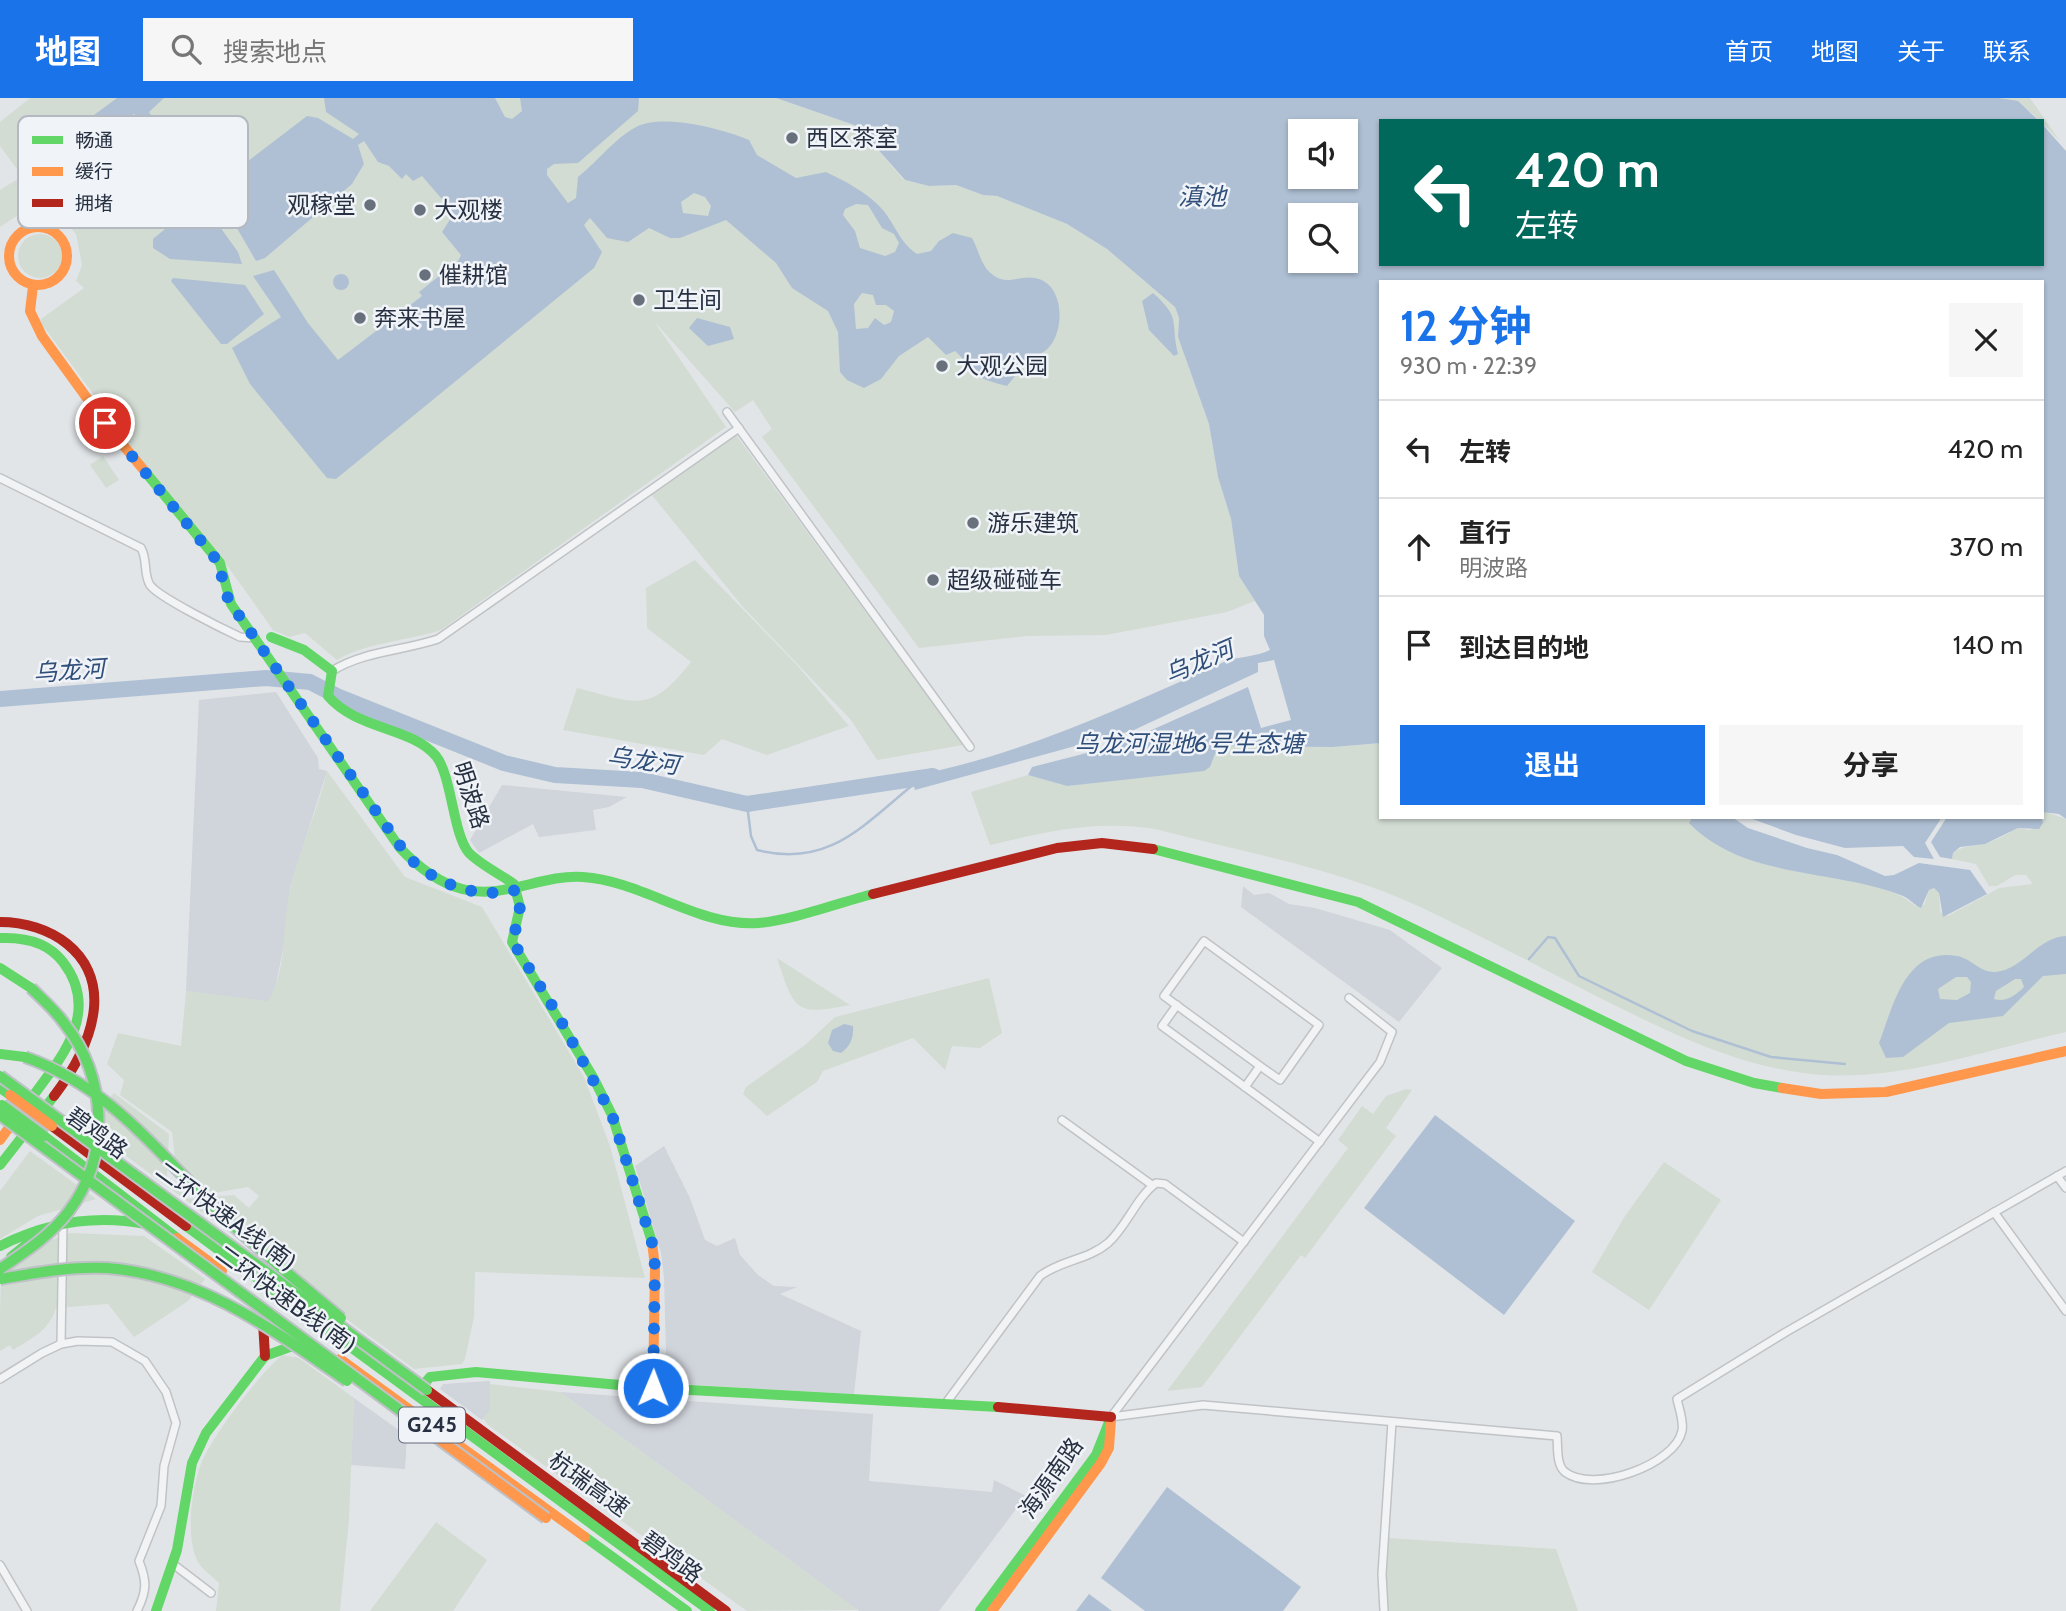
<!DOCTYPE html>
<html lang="zh">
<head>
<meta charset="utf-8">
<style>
	body { margin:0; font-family:Cabin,"Noto Sans SC",sans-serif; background:#f6f6f6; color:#222; height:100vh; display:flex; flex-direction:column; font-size:26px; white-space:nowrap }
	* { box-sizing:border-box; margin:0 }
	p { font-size:23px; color:#767676 }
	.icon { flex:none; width:38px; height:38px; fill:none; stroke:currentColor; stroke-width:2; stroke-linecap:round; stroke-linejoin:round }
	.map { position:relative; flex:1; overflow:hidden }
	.panel { position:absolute; left:1379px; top:182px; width:665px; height:539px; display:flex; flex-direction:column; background:#fff; border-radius:0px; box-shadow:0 2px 5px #0004 }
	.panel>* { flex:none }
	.guide { position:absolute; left:1379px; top:21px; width:665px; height:147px; border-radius:0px; box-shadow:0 2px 5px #0004; background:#00695c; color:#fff; overflow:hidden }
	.fabs { position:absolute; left:1288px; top:21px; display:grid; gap:14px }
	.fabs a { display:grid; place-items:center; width:70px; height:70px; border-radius:0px; background:#fff; box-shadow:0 2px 5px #0004; font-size:35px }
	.pin { position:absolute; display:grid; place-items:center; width:60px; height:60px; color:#fff; margin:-30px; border:4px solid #fff; border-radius:50%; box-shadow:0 2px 7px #0007 }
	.me { position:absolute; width:77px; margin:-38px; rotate:1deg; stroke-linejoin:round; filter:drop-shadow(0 0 5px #0008) }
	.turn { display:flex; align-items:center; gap:24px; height:147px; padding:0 21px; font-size:32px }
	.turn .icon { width:91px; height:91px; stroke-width:2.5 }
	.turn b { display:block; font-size:49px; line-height:60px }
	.round { display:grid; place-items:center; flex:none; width:74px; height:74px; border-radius:0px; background:#f6f6f6 }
	.overview { display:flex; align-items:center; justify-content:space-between; height:119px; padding:0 21px }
	h1 { font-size:42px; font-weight:700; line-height:52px; color:#1a73e8 }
	.action { display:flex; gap:14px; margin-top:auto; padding:14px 21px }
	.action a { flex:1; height:80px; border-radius:0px; background:#1a73e8; color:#fff; font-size:28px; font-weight:700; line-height:80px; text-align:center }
	.action a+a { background:#f6f6f6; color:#222 }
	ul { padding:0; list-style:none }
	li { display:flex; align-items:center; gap:21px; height:98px; padding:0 21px; border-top:2px solid #e0e0e0 }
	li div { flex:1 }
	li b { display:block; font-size:26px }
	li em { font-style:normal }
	header { display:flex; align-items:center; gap:42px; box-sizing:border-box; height:98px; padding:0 35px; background:#1a73e8; color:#fff }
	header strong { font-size:33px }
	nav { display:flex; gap:38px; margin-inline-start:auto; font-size:24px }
	.search { width:490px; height:63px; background:#f6f6f6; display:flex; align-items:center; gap:18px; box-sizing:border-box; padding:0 24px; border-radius:0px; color:#767676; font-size:26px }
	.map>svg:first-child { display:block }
	.built { fill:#d0d4db }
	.green { fill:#d2dcd3 }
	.water { fill:#afc0d4; fill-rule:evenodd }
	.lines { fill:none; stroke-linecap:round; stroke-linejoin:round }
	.stream { stroke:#afc0d4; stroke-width:2.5 }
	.river { stroke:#afc0d4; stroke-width:16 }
	.street-casing { stroke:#c0c3c6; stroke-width:10 }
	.street { stroke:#f2f3f4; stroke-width:7 }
	.fast { stroke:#63d668; stroke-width:10 }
	.slow { stroke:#ff974d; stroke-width:10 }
	.jam { stroke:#b3261e; stroke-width:10 }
	.fast-bridge-casing { stroke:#bec1c6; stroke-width:14; stroke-linecap:butt }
	.slow-bridge-casing { stroke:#bec1c6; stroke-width:14; stroke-linecap:butt }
	.fast-bridge { stroke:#63d668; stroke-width:10 }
	.slow-bridge { stroke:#ff974d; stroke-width:10 }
	.route { stroke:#1a73e8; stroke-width:12; stroke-dasharray:0 21.6 }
	.poi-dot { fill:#68707c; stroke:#f0f3f7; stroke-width:2.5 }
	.labels { text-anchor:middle; stroke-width:5; stroke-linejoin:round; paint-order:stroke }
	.shield { fill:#f0f3f7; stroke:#636b78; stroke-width:2 }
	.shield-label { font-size:21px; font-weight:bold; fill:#273142 }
	.poi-label { font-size:23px; fill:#273142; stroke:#f0f3f7; text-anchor:start }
	.street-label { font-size:23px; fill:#273142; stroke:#f0f3f7 }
	.water-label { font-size:24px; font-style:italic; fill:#2f4e79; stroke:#f0f3f7 }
	.key { fill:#f0f3f7; stroke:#b4b9c1; stroke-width:2 }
	.key-label { font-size:19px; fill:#273142 }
</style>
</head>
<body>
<header>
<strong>地图</strong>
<div class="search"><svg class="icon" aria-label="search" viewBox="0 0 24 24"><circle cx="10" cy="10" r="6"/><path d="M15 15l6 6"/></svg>搜索地点</div>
<nav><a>首页</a><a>地图</a><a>关于</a><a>联系</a></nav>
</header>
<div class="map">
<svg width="2066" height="1513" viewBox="0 0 2066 1513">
	<rect width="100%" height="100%" fill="#e2e5e8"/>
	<g class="built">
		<polygon points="276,594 318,660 319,671 327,673 290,790 285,841 275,891 268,904 186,893 199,602"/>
		<polygon points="502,687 627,699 609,709 593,712 596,732 539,739 533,726 479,755 470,742"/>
		<polygon points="1243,788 1254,797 1269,795 1289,806 1315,810 1390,832 1442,870 1399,924 1241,809"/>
		<polygon points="664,1048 690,1100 705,1142 717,1148 735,1140 740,1157 758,1177 774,1188 797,1189 780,1196 861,1233 854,1296 662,1285 666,1254 664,1179 661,1155 635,1068"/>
		<polygon points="490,1283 490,1312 482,1322 440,1291 443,1286"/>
		<polygon points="560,1294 873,1316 869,1383 992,1394 994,1382 1026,1398 939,1513 859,1513"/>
		<polygon points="354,1300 407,1338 405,1371 351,1367"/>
	</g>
	<g class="green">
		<path d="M30 0H776L857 28 904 82 929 88 956 87 983 97 997 98 1067 126 1107 151 1175 209 1179 220 1178 239 1209 326 1218 379 1231 421 1239 478 1255 503 1227 514 1106 537 1027 538 919 550 762 339 772 331 753 302 735 314 654 223 726 329 441 532C407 543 368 544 337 562L305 535 289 539 273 532 229 470 158 384 41 225V221L84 190 76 183 82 167 76 136 56 114 43 107 0 48V24Z"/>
		<path d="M1999 0H2030L2060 43C2040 24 2028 5 1999 0Z"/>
		<polygon points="16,82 34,110 24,113 0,129 0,92"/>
		<circle cx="40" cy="158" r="22"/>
		<polygon points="736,337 963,647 877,662 851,622 743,509 651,396"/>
		<polygon points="103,358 119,382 106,390 90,367"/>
		<path d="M695 462 796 566 849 628 767 657 722 641 704 657 563 632 577 590C637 605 649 617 691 564L647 530 646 490Z"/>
		<path d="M1381 645V719H1692L1689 725C1713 738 1739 758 1765 766 1803 778 1889 781 1915 808L1924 807 1929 792 1934 790 1939 795 1940 814 1948 818 1999 790 2033 786 2026 777H2015L1997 788H1989L1976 766 1952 761 1953 755C1965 746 1974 749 1987 745 1998 742 2008 735 2018 730L2030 732 2043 725V713L2066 721V934C1987 952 1903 982 1822 977 1743 971 1677 938 1608 904 1545 872 1482 838 1418 808 1336 770 1242 754 1155 731 1094 722 1049 733 990 747L971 694 1028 677 1067 688 1210 669 1215 656 1230 648 1333 649Z"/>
		<path d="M327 673 405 779 482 809 584 979 610 1048 645 1180 475 1174 474 1219 465 1261 462 1266 414 1271 87 1029 114 995 169 1036 167 1080 188 1101 234 1097 249 1110 259 1098 248 1089 208 1096 175 1062 172 1034 120 997 124 982 107 966 118 935 181 948 186 893 268 903C289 868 281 825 291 787 301 748 318 712 327 673Z"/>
		<path d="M777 860 850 907C794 918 795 913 777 860Z"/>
		<polygon points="989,880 1002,935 980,950 952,948 945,972 913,940 823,973 817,984 767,1018 743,996 746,989 805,947 835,919"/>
		<polygon points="1406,991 1412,992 1386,1030 1396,1038 1305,1160 1301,1157 1202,1289 1167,1293 1348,1050 1338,1042 1362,1008 1373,1016 1386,998"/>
		<polygon points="30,1053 96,1101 38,1118 0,1141 0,1093"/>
		<polygon points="1664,1064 1721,1102 1649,1212 1592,1174 1625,1118"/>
		<path d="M71 1135 144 1138 205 1181 188 1203 134 1239 108 1206 56 1210C49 1233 32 1240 13 1252L10 1247 0 1253C0 1236 0 1200 1 1185 10 1159 47 1142 71 1135Z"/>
		<path d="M282 1257 299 1260 354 1300 349 1421 340 1513H216L219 1485C212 1478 201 1471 197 1462 185 1437 192 1385 203 1361 217 1332 258 1278 282 1257Z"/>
		<polygon points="490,1286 560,1294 858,1512 747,1513 488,1327 483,1320 490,1312"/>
		<polygon points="436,1424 487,1462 453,1513 370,1513"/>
		<polygon points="1388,1440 1556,1451 1578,1513 1386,1513 1383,1490"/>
	</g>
	<g class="water">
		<polygon points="117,0 164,0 149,14 160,30 153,35 134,16 94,38 67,59 56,45"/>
		<path d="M324 0H495L505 19 512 21 522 13 520 0H639L638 13 578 65 554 66 547 71V77L568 105 576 100 578 79C597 64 615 40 636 29 663 15 723 31 749 42L757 57 796 80 826 74C846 84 867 94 882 111 895 126 900 145 917 156L931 153 939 143 953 135 972 140C979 152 981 169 993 177 1008 188 1019 177 1035 180 1064 185 1065 230 1050 248 1041 259 1028 259 1017 266L1015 278 1007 288C998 286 980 281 973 275 966 269 965 261 955 253L946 257 928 239 899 258 881 281 864 290 847 282 840 274 838 234 828 213 792 190 776 165 726 122 680 140H670L649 130 628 144 607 140 590 120 584 127 602 154 594 170 336 381 327 380 250 286 232 250 281 219 253 178 274 172 308 225 338 262 422 198 419 194 458 163 461 157 442 134 454 115 422 78 413 83 406 76 402 81 389 68 378 64 364 43 358 47 364 66 352 86 265 160 256 163 212 87 230 77 307 18 318 20 353 41 359 36 326 14ZM694 95 705 99 711 108 708 118 683 115 681 104ZM856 106 868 107 882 130 894 136 899 145 895 154 885 158 860 150 855 133 843 117 845 111ZM862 195 873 197 876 207H886L894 213 891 224 884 227 875 220 868 230 856 231 854 206Z"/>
		<path d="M776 0H1999L2018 3 2039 23H1381V166H2042V26L2066 53V721L2059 716 2042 714V184H1381V645L1333 649 1230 648 1215 656 1210 669 1204 673 1067 688 1028 677 1032 669 1118 647 1248 589 1261 630 1291 622 1274 562 1258 565V574L1134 632 915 692 911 678C1020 658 1123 609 1224 564 1239 558 1256 559 1270 552L1264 538V517L1239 478 1231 421 1218 379 1209 326 1178 239 1179 220 1175 209 1107 151 1067 126 997 98 983 97 956 87 929 88 905 82 857 28ZM1300 33H1346V79H1300ZM1300 117H1346V163H1300Z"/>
		<polygon points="202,104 238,154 242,166 170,161 153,150 153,141 188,112"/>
		<circle cx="341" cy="184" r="8"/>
		<polygon points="173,180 245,187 264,216 227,246 221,246 171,183"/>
		<path d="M1153 195C1182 221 1170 223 1178 256L1174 258 1149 232 1142 203Z"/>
		<polygon points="697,220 730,229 734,241 708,248 689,230"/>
		<path d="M1692 719H1732L1748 730 1807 750 1837 757 1885 778 1894 777 1919 765 1970 772 1987 796 1943 819 1939 795 1934 790 1929 792 1921 810C1914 807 1910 801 1903 798 1834 770 1744 782 1689 725Z"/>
		<polygon points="1747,719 1942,719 1925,745 1934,761 1914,759 1903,748 1845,750 1796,737"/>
		<polygon points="1947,719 2042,719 2043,725 2039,731 2018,730 1985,746 1960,749 1953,755 1952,761 1940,759 1931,744"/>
		<path d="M2066 838V876L2043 878 2003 918 1949 925 1903 959 1886 960 1879 945C1893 909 1905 848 1957 858 1974 861 1981 878 2001 873 2025 867 2040 839 2066 838ZM1956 879H1967L1971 884 1970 895 1957 902 1940 901 1938 891ZM2015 881H2021L2024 889C2016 897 2005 905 1994 901L1996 893Z"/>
		<path d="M844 926 853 928C854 939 850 949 841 955L833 953 828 945 832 932Z"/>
		<polygon points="1435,1017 1575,1123 1504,1217 1364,1110"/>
		<polygon points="1167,1389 1301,1489 1283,1513 1145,1513 1101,1480"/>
		<polygon points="1089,1496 1112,1513 1076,1513"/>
	</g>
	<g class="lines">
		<g class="stream">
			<path d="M747 706 751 738 757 752C829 770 862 728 914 686"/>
			<polyline points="1529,861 1548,839 1555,840 1579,878 1692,933 1771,959 1845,966"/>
		</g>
		<polyline class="river" points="0,601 266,580 310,584 339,599 504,665 555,677 642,682 747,706 933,678"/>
		<defs>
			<g id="street">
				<polyline points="727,314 970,649"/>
				<path d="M0 380 141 450C148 462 143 476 150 487 158 499 223 531 240 539L255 540"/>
				<path d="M332 573C364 553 402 553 438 541L739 330"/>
				<polyline points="1177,907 1162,928 1320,1044"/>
				<polyline points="1245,989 1260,968 1280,982 1319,927 1204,843 1164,898 1260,968"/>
				<polyline points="1062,1022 1152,1087"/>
				<polyline points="2057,1078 2066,1090"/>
				<polyline points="1994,1114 2066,1213"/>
				<polyline points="61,1246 63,1125"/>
				<path d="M0 1281 42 1255 61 1246 78 1243 112 1244 145 1263 166 1294 176 1325 164 1368 161 1408 139 1463C147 1483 147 1493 137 1513"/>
				<path d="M946 1305 1040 1178C1061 1162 1088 1162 1108 1145 1127 1128 1136 1100 1156 1085L1165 1086 1244 1144"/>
				<path d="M1111 1319 1203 1307 1557 1338C1558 1349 1556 1367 1565 1374 1593 1396 1675 1367 1682 1333 1684 1323 1679 1311 1677 1301L1786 1234 2066 1073"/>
				<polyline points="1111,1319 1380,964 1392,934 1349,900"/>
				<polyline points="173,1466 211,1495"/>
				<polyline points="0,1467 27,1513"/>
				<polyline points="1384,1513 1382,1476 1392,1324"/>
			</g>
		</defs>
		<use href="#street" class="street-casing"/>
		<use href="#street" class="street"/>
		<g class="fast">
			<path d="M147 376 220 465 231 506 400 750C417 768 437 784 462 791 504 802 541 776 583 779 643 783 698 829 758 825 790 823 841 804 873 796"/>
			<path d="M271 539 304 552 332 573 328 598C357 632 412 629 436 658 452 678 453 737 469 755 481 767 500 776 514 786L520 809 512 844 593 979 612 1017 652 1144"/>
			<polyline points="1153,751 1358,804 1686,963 1754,985 1782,990"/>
			<path d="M0 840C24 839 48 844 63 864 103 916 58 964 26 1007"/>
			<polyline points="0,870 31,890"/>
			<polyline points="0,956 25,959"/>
			<polyline points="0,990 10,997"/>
			<polyline points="44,1038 177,1140"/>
			<polyline points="0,1067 54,998"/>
			<polyline points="186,1128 710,1513"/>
			<path d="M0 1148C47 1124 94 1116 146 1126"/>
			<polyline points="11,1159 42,1134"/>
			<polyline points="419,1292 430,1279 476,1274 653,1290 998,1309"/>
			<polyline points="585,1439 687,1513"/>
			<polyline points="156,1513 177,1452 192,1365 206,1335 265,1258 298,1246"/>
			<polyline points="980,1513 1096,1357 1111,1319"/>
		</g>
		<g class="slow">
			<circle cx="38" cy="158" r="29"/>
			<polyline points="33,188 30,213 42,238 105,325 147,376"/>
			<polyline points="1782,990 1821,996 1886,994 2066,953"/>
			<polyline points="0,1042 16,1020"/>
			<polyline points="177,1140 222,1173"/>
			<polyline points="652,1144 655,1169 653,1290"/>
			<polyline points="340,1261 585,1439"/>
			<polyline points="992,1513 1101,1365 1109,1350 1111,1321"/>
		</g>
		<g class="jam">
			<polyline points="873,796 1057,750 1102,745 1153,751"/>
			<path d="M0 824C49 824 99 854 94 910 91 942 73 973 54 998"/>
			<polyline points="52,1028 186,1128"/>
			<polyline points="263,1224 265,1258"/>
			<polyline points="427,1292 726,1513"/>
			<polyline points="998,1309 1111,1319"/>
		</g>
		<defs>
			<g id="fast-bridge">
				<path d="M25 959C112 990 156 1053 219 1114 258 1152 300 1185 341 1220"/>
				<polyline points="0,978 427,1292"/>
				<polyline points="2,1007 44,1038"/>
				<polyline points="0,1017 432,1336"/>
				<path d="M0 1171C25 1154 50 1138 69 1113 111 1057 107 979 64 925 55 912 42 901 31 890"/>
				<path d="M0 1181C35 1175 71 1168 107 1170 200 1177 273 1232 347 1283"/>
			</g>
			<g id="slow-bridge">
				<polyline points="10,997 52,1028"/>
				<polyline points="432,1336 546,1420"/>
			</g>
		</defs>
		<use href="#fast-bridge" class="fast-bridge-casing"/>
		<use href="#slow-bridge" class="slow-bridge-casing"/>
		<use href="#fast-bridge" class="fast-bridge"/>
		<use href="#slow-bridge" class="slow-bridge"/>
	</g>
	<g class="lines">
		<path class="route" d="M105 325 219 465 225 494 231 506 408 759C438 787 476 801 517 792L520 809 513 844 556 914 612 1017 653 1148 655 1169 653 1290"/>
	</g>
	<g class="poi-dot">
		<circle cx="792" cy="40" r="7"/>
		<circle cx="370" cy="107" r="7"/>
		<circle cx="420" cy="112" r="7"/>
		<circle cx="425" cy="177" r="7"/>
		<circle cx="639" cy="202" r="7"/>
		<circle cx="360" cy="220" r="7"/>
		<circle cx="942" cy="268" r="7"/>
		<circle cx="973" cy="425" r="7"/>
		<circle cx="933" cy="482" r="7"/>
	</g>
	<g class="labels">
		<rect class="shield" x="399" y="1309.5" width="66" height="35" rx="5"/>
		<g class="shield-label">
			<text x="432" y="1334">G245</text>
		</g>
		<g class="poi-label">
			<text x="806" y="48">西区茶室</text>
			<text x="356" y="115" text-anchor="end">观稼堂</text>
			<text x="434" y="120">大观楼</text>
			<text x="439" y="185">催耕馆</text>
			<text x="653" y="210">卫生间</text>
			<text x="374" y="228">奔来书屋</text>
			<text x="956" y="276">大观公园</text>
			<text x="987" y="433">游乐建筑</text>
			<text x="947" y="490">超级碰碰车</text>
		</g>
		<g class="street-label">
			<text transform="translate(471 697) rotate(72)" y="8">明波路</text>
			<text transform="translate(97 1035) rotate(36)" y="8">碧鸡路</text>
			<text transform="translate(226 1118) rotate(36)" y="8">二环快速A线(南)</text>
			<text transform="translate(286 1201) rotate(36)" y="8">二环快速B线(南)</text>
			<text transform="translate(1051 1380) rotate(-55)" y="8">海源南路</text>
			<text transform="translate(589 1386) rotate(36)" y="8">杭瑞高速</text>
			<text transform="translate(672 1459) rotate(36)" y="8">碧鸡路</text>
		</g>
		<g class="water-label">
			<text x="1202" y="107">滇池</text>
			<text transform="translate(1199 564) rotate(-23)" y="8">乌龙河</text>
			<text transform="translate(69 573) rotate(-4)" y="8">乌龙河</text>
			<text x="1189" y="654">乌龙河湿地6号生态塘</text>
			<text transform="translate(643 663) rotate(8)" y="8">乌龙河</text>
		</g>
	</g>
	<rect x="18" y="18" width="230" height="112" rx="10" class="key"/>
	<rect x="32" y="38" width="31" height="8" fill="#63d668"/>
	<rect x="32" y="69" width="31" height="9" fill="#ff974d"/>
	<rect x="32" y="101" width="31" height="8" fill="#b3261e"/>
	<g class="key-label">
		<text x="75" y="49">畅通</text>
		<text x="75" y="80">缓行</text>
		<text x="75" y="112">拥堵</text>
	</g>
</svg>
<div class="fabs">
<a><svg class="icon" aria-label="sound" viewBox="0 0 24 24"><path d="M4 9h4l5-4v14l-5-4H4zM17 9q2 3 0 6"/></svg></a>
<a><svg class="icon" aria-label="search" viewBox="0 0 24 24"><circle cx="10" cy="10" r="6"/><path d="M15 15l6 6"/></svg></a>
</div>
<div class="pin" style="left:105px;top:325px;background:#d93025"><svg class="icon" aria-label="arrive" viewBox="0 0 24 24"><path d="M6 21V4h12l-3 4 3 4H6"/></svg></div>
<svg class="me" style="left:653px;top:1290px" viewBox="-20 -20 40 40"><circle r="17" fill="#1a73e8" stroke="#fff" stroke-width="3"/><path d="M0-11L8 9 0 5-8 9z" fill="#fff"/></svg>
<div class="guide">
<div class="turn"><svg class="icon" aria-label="left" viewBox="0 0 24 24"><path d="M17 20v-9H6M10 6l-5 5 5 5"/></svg><div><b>420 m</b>左转</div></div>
</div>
<section class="panel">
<div class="overview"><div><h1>12 分钟</h1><p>930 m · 22:39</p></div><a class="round"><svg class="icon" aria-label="close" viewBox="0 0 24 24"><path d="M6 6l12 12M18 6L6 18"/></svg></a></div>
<ul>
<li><svg class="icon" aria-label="left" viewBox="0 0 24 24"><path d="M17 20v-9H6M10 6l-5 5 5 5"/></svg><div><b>左转</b></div><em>420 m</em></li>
<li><svg class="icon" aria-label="ahead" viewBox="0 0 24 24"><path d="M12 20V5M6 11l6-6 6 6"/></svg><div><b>直行</b><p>明波路</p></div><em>370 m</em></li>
<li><svg class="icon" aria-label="arrive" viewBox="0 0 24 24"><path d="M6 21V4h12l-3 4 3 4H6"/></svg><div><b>到达目的地</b></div><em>140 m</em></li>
</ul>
<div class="action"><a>退出</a><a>分享</a></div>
</section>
</div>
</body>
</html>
